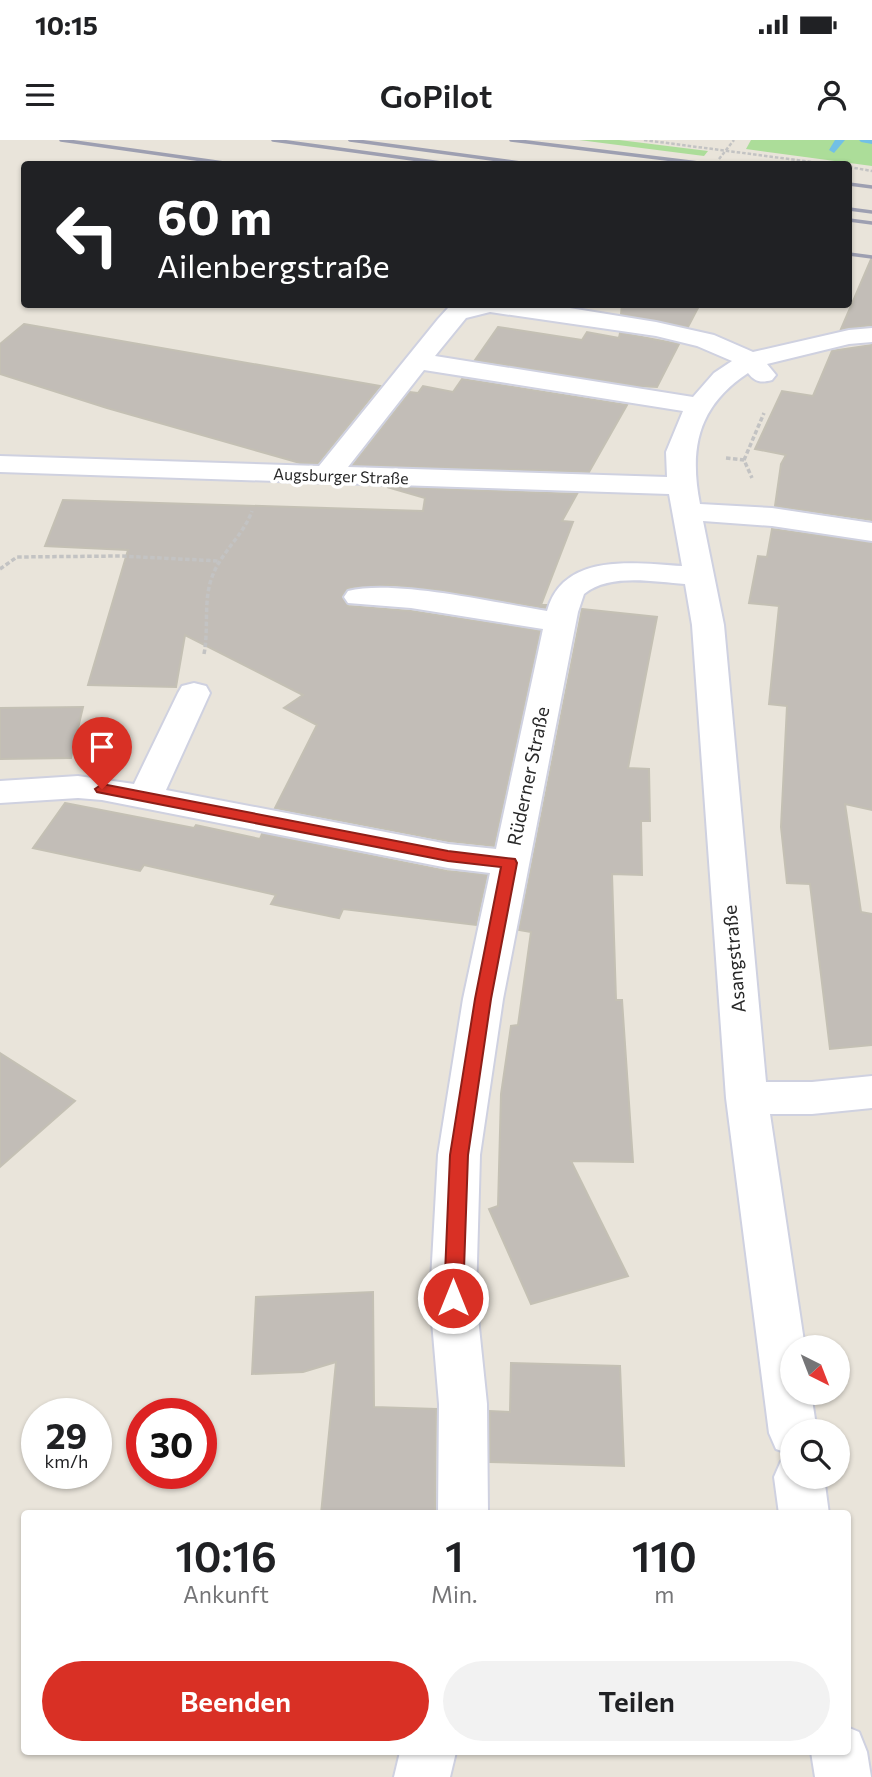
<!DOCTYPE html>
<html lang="de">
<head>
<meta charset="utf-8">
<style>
	body { margin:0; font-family:Commissioner,sans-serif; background:#f2f2f2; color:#202124; height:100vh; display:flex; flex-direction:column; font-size:26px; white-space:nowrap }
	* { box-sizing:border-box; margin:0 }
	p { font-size:23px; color:#757577 }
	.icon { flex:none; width:38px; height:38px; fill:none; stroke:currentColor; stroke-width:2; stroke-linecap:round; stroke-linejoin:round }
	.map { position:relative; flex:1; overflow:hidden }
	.drawer { position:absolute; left:21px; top:1370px; width:830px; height:245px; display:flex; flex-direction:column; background:#fff; border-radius:7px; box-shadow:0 2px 5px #0004 }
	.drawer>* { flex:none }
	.banner { position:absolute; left:21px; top:21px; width:831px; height:147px; border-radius:7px; box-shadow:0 2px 5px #0004; background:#202124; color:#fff; overflow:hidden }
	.needle { width:46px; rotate:138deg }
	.buttons { position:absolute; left:780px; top:1195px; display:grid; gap:14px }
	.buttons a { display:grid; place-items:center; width:70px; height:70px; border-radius:50%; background:#fff; box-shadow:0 2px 5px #0004; font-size:35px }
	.speed { position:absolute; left:21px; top:1258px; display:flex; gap:14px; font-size:35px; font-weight:700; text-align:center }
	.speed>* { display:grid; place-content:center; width:91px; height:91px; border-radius:50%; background:#fff; box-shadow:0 2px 5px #0004; line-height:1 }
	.speed small { font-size:18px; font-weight:400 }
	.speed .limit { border:10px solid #d22; background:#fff; color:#111 }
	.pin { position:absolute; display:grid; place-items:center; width:60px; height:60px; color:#fff; margin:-72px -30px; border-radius:50% 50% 50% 0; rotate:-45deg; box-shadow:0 0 7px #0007 }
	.pin .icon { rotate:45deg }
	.me { position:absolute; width:77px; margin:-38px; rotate:0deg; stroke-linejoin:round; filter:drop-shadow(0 0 5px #0008) }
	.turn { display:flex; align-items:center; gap:24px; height:147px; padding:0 21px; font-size:32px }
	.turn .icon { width:91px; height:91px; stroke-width:2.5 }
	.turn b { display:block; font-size:49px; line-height:60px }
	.eta { display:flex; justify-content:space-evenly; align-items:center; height:119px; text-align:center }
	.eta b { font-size:42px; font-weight:600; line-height:49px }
	.primary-button { display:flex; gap:14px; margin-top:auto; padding:14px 21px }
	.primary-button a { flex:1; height:80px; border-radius:42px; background:#d93025; color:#fff; font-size:28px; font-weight:600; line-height:80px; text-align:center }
	.primary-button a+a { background:#f2f2f2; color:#202124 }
	.status { display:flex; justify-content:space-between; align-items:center; height:49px; padding:0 35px; background:#fff; direction:ltr }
	.status svg { height:19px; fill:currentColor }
	header { display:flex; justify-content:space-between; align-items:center; height:91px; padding:0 21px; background:#fff; font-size:32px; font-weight:600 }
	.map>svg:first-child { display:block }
	.green { fill:#acdd99 }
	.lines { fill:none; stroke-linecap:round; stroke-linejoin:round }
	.stream { fill:#72c0e6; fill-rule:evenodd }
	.building { fill:#c2bdb7; stroke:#c4c0b4; stroke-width:2 }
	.minor-casing { stroke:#cfd1e0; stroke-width:4 }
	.path-far1 { stroke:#c3c3c3; stroke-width:2.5; stroke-dasharray:3.5 2; stroke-linecap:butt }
	.path { stroke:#c3c3c3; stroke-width:3.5; stroke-dasharray:4.5 2.5; stroke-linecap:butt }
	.minor { fill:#fff; fill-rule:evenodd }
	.rail { stroke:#9d9fb1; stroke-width:3.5 }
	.route { fill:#d93025; stroke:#8d1f18; stroke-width:2 }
	.labels { text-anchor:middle; stroke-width:7; stroke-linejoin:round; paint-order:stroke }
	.far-street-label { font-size:16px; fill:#282828; stroke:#fff }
	.street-label { font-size:19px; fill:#282828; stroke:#fff }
</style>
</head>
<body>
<div class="status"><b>10:15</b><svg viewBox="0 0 49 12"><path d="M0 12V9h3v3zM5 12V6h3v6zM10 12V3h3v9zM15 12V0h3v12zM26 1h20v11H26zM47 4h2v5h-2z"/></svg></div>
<header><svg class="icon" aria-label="menu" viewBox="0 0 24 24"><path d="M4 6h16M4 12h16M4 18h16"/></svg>GoPilot<svg class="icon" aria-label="person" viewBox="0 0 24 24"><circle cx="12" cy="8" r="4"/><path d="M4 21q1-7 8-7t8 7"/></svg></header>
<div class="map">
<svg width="872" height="1637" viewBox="0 0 872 1637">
	<rect width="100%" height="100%" fill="#e9e4da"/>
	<g class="green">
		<polygon points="579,0 619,0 708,11 704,16"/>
		<polygon points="751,0 872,0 872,26 746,9"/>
	</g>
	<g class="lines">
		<g class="stream">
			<polygon points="835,0 845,0 834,13 829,10"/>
			<polygon points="859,0 872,0 872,4 861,2"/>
		</g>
	</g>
	<g class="building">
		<polygon points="872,117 872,185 841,189"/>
		<polygon points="622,164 700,164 688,187 621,174"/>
		<polygon points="24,184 380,246 318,323 300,323 107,268 0,234 0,204"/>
		<polygon points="498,187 582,200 587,192 619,198 620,193 679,204 657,247 638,246 475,220"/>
		<polygon points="872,205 872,380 775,366 781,324 786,315 755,309 782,251 813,256 832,211"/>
		<polygon points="462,239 627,265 589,332 353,325 410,252 418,253 423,246 453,252"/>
		<polygon points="387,347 577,354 562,381 573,382 541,465 547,465 545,468 446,451 392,445 348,448 342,456 348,466 411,471 540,491 494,706 448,701 275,668 317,585 284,568 303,555 185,495 176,547 88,545 128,410 45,406 63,360 423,371 425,358"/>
		<polygon points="772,389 872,403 872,670 845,664 861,772 872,774 872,905 830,909 810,744 787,743 781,687 787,566 769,564 779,466 749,463 758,416 767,417"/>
		<polygon points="582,469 657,477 628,628 649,629 650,681 641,681 642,735 612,734 616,860 622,860 633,1022 571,1021 628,1136 531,1164 489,1069 498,1066 501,954 511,886 518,885 531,792 519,790"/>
		<polygon points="83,567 71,618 0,619 0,568"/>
		<polygon points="65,663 194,688 196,685 260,699 262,694 447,731 487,735 476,785 343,769 339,778 271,764 276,755 144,725 140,731 33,708"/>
		<polygon points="0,913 75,961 0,1027"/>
		<polygon points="373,1152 374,1267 436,1269 435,1374 321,1374 336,1222 303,1232 252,1234 256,1157"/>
		<polygon points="511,1223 620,1226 624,1326 490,1322 490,1271 510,1272"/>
	</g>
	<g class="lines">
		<defs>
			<g id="minor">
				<path d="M462 164H545L656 182 714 195 753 212 849 190 872 188V202L849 204 767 224 776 235 772 240C761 243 755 242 748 233 698 266 689 308 700 364L772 368 872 383V401L772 386 703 381 724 485 766 942H812L872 936V968L812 974H770L805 1208H793V1253H811L817 1292H793V1315L776 1309 769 1293 726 958 692 485 685 444C654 442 610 433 584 454L578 472 503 859 480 1015 476 1158 487 1264 488 1374H438L439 1264 430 1158 438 1015 463 859 490 733 448 728 102 660 78 658 0 663V641L78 636 134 644 178 553 182 546 194 543 206 546 210 553 166 650 448 704 496 709 543 489 411 468 348 463 344 457 348 451C395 439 496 463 547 471 563 412 634 423 682 426L669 354 0 332V316L319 326 438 179 448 168ZM490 172 656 196 697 206 732 221 714 233 693 257 435 216 466 178ZM424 230 683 271 666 312 667 337 348 327Z"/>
				<polygon points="793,1316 793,1337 824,1337 829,1374 779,1374 774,1337 781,1321"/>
				<polygon points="847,1587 859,1592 867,1612 871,1637 815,1637 811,1612 847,1612"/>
				<polygon points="400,1612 456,1612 450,1637 394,1637"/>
			</g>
		</defs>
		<use href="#minor" class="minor-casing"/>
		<g class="path-far1">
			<polyline points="644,0 827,24"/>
			<polyline points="719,19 734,0"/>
			<polyline points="849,27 872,31"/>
		</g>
		<g class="path">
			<polyline points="726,318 744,320 752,338"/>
			<polyline points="744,320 764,273"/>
			<polyline points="0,429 17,417 120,416 220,421"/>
			<path d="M204 514C209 489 203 461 212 437 221 412 243 396 252 371"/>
		</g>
		<use href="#minor" class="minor"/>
		<g class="rail">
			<polyline points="61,0 231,24"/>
			<polyline points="273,0 449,24"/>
			<polyline points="350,0 528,24"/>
			<polyline points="511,0 707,24"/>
			<polyline points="849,44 872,47"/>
			<polyline points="849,69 872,72"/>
			<polyline points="849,80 872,83"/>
			<polyline points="849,114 872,117"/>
		</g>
	</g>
	<polygon class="route" points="102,644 448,711 515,719 517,723 491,859 468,1015 463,1158 460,1164 453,1166 447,1164 444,1158 450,1015 475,859 501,727 448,721 97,652 95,649"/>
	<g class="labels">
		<g class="far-street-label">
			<text transform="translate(341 336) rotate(2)" y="6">Augsburger Straße</text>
		</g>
		<g class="street-label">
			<text transform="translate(528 636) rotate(-78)" y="7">Rüderner Straße</text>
			<text transform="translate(734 819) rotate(-95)" y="7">Asangstraße</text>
		</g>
	</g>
</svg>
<div class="buttons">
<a><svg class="needle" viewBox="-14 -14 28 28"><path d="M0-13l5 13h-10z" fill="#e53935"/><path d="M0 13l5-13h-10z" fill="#757577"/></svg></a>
<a><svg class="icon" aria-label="search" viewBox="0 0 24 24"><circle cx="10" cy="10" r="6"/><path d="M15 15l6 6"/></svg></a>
</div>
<div class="speed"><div>29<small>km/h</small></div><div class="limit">30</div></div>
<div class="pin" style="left:102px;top:649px;background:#d93025"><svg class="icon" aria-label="arrive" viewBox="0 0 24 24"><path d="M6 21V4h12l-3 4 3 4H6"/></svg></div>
<svg class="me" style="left:453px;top:1158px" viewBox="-20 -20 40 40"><circle r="17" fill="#d93025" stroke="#fff" stroke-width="3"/><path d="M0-11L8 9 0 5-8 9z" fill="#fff"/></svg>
<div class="banner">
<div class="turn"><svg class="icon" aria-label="left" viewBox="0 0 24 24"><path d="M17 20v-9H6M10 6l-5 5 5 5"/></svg><div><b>60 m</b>Ailenbergstraße</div></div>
</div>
<section class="drawer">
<div class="eta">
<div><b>10:16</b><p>Ankunft</p></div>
<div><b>1</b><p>Min.</p></div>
<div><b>110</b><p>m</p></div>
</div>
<div class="primary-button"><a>Beenden</a><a>Teilen</a></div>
</section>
</div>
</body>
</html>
